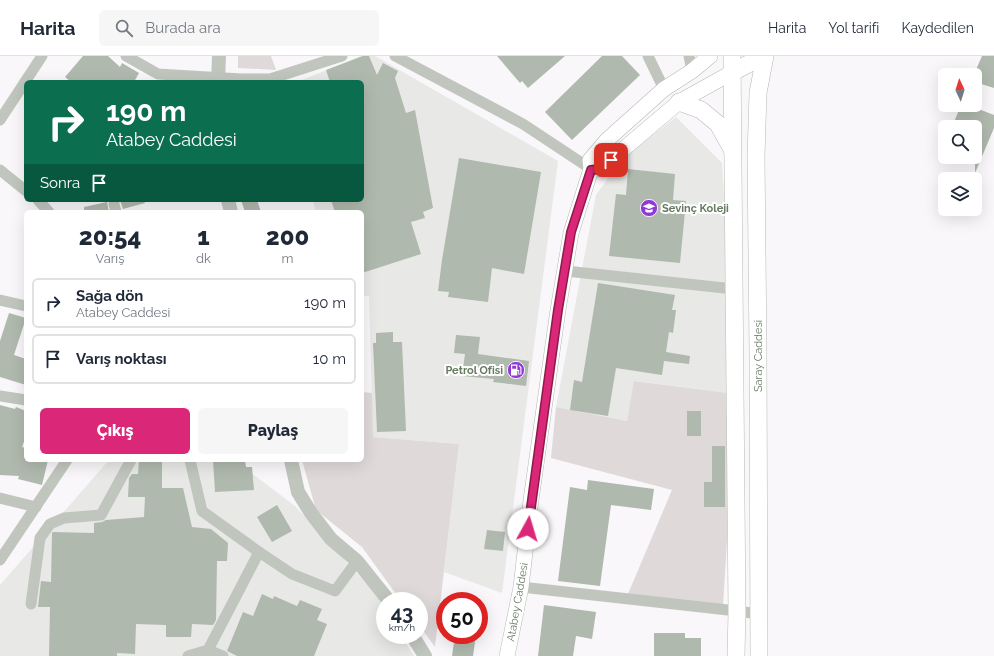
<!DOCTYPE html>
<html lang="tr">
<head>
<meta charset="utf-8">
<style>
	body { margin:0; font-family:Raleway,sans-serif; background:#f6f6f7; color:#1f2937; height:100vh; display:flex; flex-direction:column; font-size:15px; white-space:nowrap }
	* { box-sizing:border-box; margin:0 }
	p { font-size:13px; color:#747a83 }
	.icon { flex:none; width:22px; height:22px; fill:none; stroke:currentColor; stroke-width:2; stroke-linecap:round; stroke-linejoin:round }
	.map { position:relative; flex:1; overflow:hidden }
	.details { position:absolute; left:24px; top:154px; width:340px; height:252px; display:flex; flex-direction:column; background:#fff; border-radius:6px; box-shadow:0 4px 16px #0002 }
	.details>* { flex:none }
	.guide { position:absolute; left:24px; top:24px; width:340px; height:122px; border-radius:6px; box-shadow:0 4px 16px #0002; background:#0b6e4f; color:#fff; overflow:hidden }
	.needle { width:26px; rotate:356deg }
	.fabs { position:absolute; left:938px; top:12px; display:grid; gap:8px }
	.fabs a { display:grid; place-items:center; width:44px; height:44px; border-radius:6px; background:#fff; box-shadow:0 4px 16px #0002; font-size:20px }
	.speed { position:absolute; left:376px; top:536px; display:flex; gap:8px; font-size:20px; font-weight:700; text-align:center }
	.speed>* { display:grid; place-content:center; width:52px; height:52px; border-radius:50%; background:#fff; box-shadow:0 4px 16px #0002; line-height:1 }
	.speed small { font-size:10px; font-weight:400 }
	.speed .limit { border:6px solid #d22; background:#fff; color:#111 }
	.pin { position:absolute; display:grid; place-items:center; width:34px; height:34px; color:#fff; margin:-17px; border-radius:8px; box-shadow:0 2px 6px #0006 }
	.me { position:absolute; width:44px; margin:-22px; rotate:6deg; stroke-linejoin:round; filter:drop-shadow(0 0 3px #0008) }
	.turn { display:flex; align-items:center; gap:14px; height:84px; padding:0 16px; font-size:18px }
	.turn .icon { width:52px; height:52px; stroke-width:2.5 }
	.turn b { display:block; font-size:28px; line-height:34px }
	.then { display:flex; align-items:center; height:38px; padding:0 16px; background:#0003; gap:8px; font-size:15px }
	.eta { display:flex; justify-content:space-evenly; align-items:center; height:68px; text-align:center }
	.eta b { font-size:24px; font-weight:800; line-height:28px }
	.cta { display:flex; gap:8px; margin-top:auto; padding:8px 16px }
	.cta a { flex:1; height:46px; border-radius:6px; background:#db2777; color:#fff; font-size:16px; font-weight:800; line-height:46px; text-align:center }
	.cta a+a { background:#f6f6f7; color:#1f2937 }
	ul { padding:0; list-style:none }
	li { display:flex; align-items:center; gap:12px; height:50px; margin:0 8px 6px; padding:0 8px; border:2px solid #e0e1e3; border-radius:6px }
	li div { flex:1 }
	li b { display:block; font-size:15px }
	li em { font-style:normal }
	header { display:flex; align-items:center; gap:24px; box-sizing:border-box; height:56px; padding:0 20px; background:#fff; border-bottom:1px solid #e0e1e3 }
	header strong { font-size:19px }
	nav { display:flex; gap:22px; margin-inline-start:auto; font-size:14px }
	.search { width:280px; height:36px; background:#f6f6f7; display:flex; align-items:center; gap:10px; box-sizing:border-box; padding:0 14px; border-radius:6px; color:#747a83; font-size:15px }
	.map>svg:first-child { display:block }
	.built { fill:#e8e8e7 }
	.green { fill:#e0d9d9 }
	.building { fill:#b0b9ad }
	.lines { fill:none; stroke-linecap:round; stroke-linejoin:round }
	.secondary-casing { stroke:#b3bbb1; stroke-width:16 }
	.primary-casing { stroke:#b4bbb2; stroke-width:18 }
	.minor { stroke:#c0c6be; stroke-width:11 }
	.tertiary { stroke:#c0c6be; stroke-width:14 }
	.secondary { stroke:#fff; stroke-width:15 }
	.primary { stroke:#fff; stroke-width:17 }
	.route-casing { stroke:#8e194d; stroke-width:10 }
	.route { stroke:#db2777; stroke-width:7 }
	.labels { text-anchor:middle; stroke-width:4; stroke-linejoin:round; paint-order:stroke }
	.poi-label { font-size:11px; font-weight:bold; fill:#677a62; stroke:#fff; text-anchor:start }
	.street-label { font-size:11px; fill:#677a62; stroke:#fff }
</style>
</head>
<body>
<header>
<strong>Harita</strong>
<div class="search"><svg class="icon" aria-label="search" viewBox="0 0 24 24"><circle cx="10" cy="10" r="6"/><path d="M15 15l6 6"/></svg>Burada ara</div>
<nav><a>Harita</a><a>Yol tarifi</a><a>Kaydedilen</a></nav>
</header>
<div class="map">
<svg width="994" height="600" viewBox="0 0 994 600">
	<rect width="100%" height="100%" fill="#f9f7f9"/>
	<g class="built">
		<polygon points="361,0 375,0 558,105 502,537 444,516 459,388 373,381 369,240 362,240 362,156 316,156 313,144 362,144 362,26 297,26"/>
		<polygon points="676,61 722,107 736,338 635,325 627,365 556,351 596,139 623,102"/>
		<polygon points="109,404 234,404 295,450 374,536 385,553 385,579 401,579 414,600 0,600 0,529"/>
	</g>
	<g class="green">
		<polygon points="238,0 271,0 276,14 238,12"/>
		<polygon points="634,325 736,338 723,550 625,545 672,434 551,402 556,351 627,365"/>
		<polygon points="362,336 372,337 373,381 459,388 435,591 419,569 419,545 401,545 362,491 316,454 302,404 362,404"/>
	</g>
	<g class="building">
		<polygon points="83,0 108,0 120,11 122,7 139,17 134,26 71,26 65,21"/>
		<polygon points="363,0 369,0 377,19 383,7 398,15 395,22 406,57 415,54 433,152 423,156 425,162 411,166 421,198 362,217 362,156 335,156 331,144 362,144 362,26 330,26 326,14"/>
		<polygon points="497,0 565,0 528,32 522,25 520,27"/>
		<polygon points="602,0 622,0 640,19 572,84 545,56"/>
		<polygon points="982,0 994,0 994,32 975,26 975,16"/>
		<polygon points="961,49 968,49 994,59 994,72 975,117 975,71 952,71"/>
		<polygon points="459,102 541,116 524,218 492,212 488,246 448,241 449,236 438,235 442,204"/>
		<polygon points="628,113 675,118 673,144 686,145 680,207 609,200 616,138 626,139"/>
		<polygon points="120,144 144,144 145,147 123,153"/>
		<polygon points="241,144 257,144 261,156 245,156"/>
		<polygon points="107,146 109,156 84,156 84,151"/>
		<polygon points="598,227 675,239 672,254 676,254 673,277 669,276 666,296 690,300 689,308 664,305 662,319 616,312 608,360 570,354 574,324 582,326"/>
		<polygon points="9,257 26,262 14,299 26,303 26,329 0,321 0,285"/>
		<polygon points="393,276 393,286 402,286 406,375 377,376 373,287 376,287 376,277"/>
		<polygon points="456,279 480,281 478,298 529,305 526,330 493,326 494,323 462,320 465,298 454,297"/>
		<polygon points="0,349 15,353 16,351 26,355 26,380 22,391 26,392 26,404 48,404 42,429 18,423 19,420 0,419"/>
		<rect x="687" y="355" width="14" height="25"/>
		<polygon points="712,390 725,390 725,451 704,451 704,426 712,426"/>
		<polygon points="139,404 162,404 162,432 183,432 192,471 211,473 228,487 227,505 217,505 216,564 213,569 192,568 191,581 166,581 166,569 136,568 135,598 117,597 117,600 49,600 50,551 38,551 41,525 51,526 52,477 53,476 94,477 94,467 102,466 106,464 144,461 145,441 128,441 129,422 132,418 138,418"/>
		<polygon points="213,404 245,404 246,411 252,411 254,434 215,436"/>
		<polygon points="588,424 654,433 651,454 611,449 600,530 558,525 570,431 587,434"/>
		<polygon points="277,449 292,475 272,486 257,461"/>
		<polygon points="487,474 505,476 503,495 484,493"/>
		<polygon points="262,538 273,543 274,540 297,550 300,544 322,553 317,564 327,568 314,600 237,600 227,595 243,556 253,560"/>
		<polygon points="544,549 596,556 592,583 576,580 573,600 538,600"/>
		<polygon points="654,577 685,577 685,582 701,582 701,600 654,600"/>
		<polygon points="455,579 476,579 473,600 452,600"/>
	</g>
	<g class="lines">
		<defs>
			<g id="secondary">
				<polyline points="591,113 600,113 679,46 731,17"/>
				<polyline points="507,600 521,531 531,444 558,254 571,177 591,113 590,104 607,84 664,33 692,15 710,0"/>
			</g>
			<g id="primary">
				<polyline points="732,0 737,555 736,600"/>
				<polyline points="731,17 752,6 761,0"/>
				<polyline points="679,46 701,54 718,68 732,93"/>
				<polyline points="759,600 758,295 756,100 758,37 765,0"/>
			</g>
		</defs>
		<use href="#secondary" class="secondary-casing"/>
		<use href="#primary" class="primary-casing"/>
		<g class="minor">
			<polyline points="126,0 158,18 241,23 270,23 342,0"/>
			<polyline points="395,0 523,68 591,113"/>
			<polyline points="648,0 664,33"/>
			<polyline points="689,0 692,15"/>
			<polyline points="0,64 42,0"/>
			<polyline points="0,114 26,135"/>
			<polyline points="38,144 49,156"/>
			<polyline points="114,148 116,156"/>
			<polyline points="566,215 734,233"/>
			<polyline points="0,244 26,250"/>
			<polyline points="0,340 26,344"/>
			<polyline points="190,404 202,455 259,496 292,518 335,535 357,505"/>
			<polyline points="0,442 36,451"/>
			<polyline points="0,504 67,404"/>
			<polyline points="521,531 737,555 759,558"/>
			<polyline points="31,548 40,482 50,468 64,462 101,459 131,404"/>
			<polyline points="208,594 223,600"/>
			<polyline points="188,600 208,594 259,496"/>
		</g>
		<g class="tertiary">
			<polyline points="218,26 219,0"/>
			<polyline points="228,144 231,156"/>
			<polyline points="291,404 298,436 311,457 331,483 357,505 389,545"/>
			<polyline points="412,579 425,600"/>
		</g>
		<use href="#secondary" class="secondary"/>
		<use href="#primary" class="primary"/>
	</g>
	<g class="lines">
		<defs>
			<polyline id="route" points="528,473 558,254 571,176 591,114 600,113 611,104"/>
		</defs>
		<use href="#route" class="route-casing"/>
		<use href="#route" class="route"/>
	</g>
	<defs>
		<symbol id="university-disc" viewBox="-11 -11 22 22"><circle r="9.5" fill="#9039d8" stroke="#fff"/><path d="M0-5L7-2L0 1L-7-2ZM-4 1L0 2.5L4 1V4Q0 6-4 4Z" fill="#fff"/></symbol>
		<symbol id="fuel-disc" viewBox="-11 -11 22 22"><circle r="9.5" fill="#9039d8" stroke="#fff"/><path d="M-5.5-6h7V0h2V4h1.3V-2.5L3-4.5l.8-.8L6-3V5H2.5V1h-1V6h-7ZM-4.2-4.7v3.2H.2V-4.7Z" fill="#fff"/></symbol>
	</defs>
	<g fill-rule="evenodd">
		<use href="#university-disc" x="639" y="142" width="20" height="20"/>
		<use href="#fuel-disc" x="506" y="304" width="20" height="20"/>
	</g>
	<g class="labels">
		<g class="poi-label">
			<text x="662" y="156">Sevinç Koleji</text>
			<text x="503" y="318" text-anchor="end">Petrol Ofisi</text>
		</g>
		<g class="street-label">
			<text transform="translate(758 300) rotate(-90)" y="4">Saray Caddesi</text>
			<text transform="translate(517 546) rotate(-80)" y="4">Atabey Caddesi</text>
		</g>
	</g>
</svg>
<div class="fabs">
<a><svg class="needle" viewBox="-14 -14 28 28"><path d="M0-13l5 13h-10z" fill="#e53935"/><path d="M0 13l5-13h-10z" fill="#747a83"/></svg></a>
<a><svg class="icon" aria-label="search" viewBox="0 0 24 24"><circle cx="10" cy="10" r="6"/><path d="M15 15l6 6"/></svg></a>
<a><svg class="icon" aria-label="layers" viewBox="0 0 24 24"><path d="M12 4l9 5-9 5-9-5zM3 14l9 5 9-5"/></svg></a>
</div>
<div class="speed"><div>43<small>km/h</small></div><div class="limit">50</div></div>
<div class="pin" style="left:611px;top:104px;background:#d93025"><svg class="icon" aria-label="arrive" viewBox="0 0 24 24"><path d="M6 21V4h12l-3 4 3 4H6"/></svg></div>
<svg class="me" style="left:528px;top:473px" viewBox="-20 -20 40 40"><circle r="19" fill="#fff"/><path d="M0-13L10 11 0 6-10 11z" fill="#db2777"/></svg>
<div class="guide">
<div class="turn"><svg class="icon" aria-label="right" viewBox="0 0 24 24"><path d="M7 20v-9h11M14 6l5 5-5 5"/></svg><div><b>190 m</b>Atabey Caddesi</div></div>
<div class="then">Sonra<svg class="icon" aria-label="arrive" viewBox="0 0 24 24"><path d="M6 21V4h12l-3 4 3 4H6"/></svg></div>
</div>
<section class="details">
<div class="eta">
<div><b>20:54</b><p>Varış</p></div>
<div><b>1</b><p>dk</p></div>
<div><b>200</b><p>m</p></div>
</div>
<ul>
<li><svg class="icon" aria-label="right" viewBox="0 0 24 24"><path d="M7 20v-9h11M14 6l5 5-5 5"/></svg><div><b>Sağa dön</b><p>Atabey Caddesi</p></div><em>190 m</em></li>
<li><svg class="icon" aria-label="arrive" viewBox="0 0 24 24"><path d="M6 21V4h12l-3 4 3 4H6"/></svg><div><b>Varış noktası</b></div><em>10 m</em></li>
</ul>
<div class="cta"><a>Çıkış</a><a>Paylaş</a></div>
</section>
</div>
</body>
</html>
